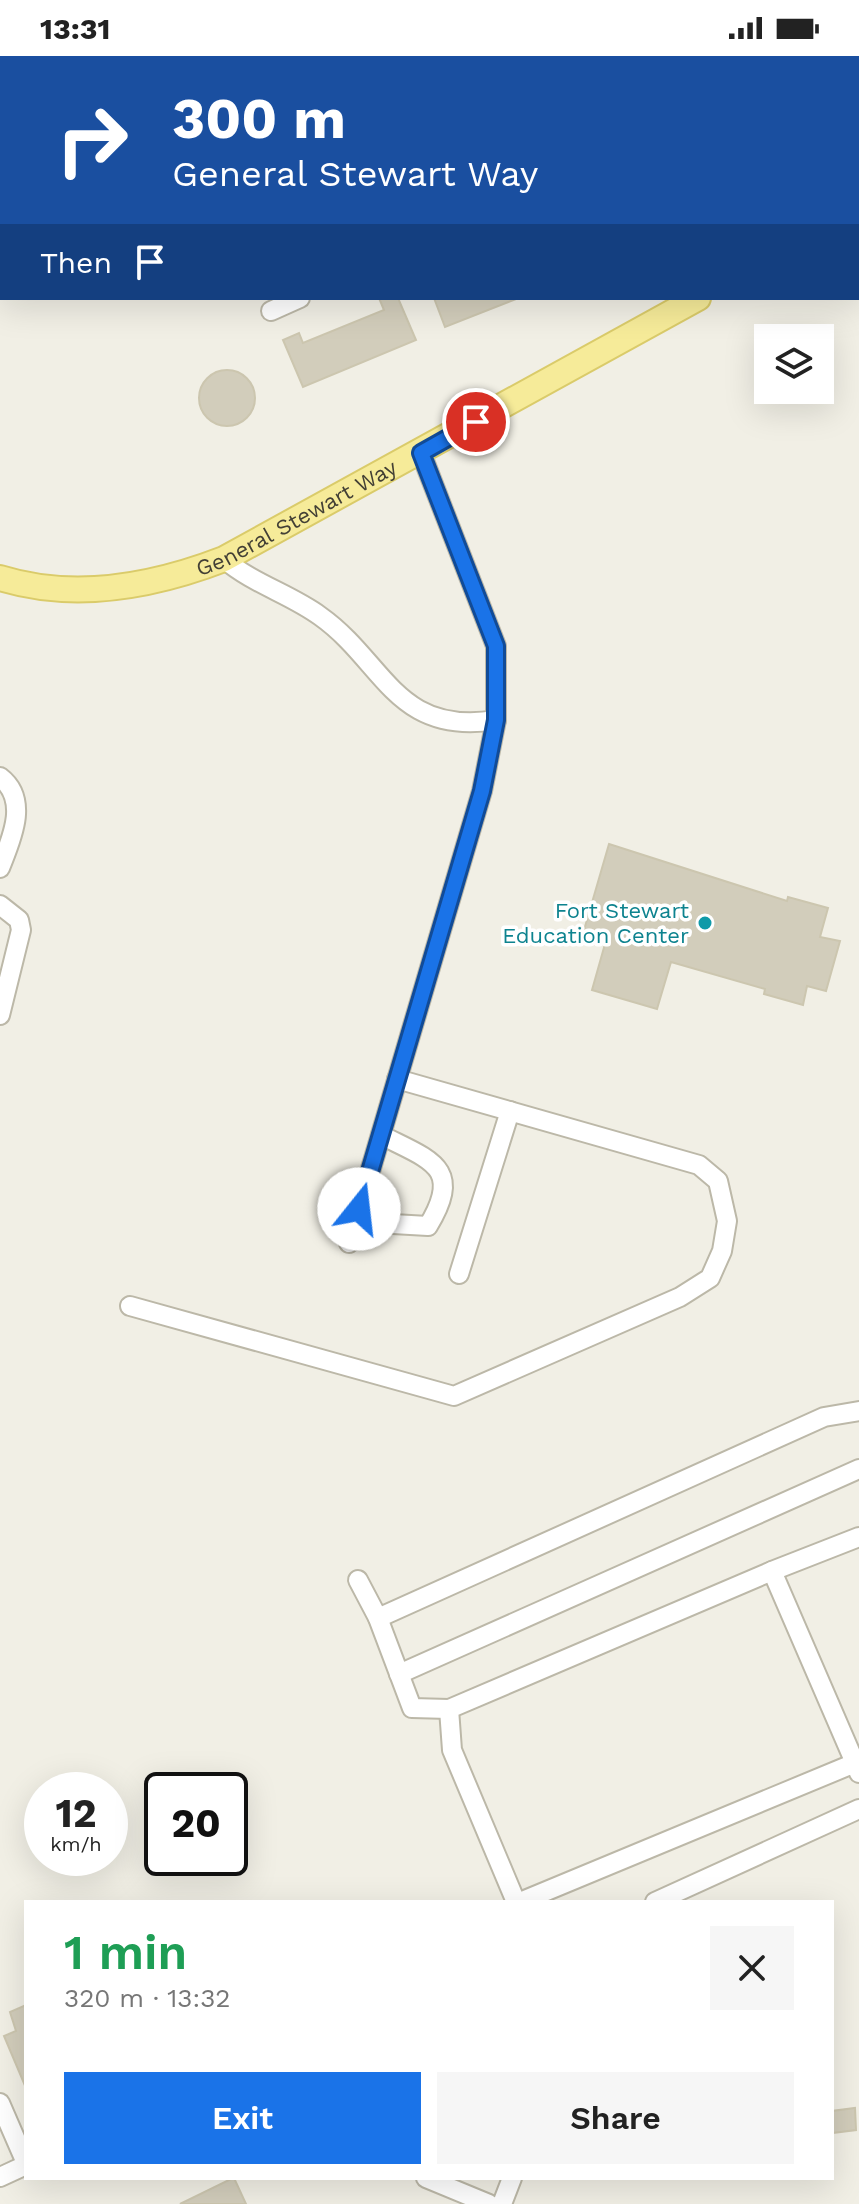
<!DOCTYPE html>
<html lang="en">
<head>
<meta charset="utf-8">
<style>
	body { margin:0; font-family:"Work Sans",sans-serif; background:#f6f6f6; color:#222; height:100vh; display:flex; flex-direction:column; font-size:30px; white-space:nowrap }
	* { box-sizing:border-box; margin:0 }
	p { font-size:26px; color:#767676 }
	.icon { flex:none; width:44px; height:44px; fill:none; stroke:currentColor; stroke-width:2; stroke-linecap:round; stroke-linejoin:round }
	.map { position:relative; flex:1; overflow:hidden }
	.panel { position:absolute; left:24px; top:1844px; width:810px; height:280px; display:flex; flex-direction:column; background:#fff; border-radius:0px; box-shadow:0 8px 32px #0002 }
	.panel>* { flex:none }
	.guide { position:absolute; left:0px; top:0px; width:860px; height:244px; box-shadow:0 8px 32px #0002; background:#1a4fa0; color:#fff; overflow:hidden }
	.buttons { position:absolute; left:754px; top:268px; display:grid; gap:16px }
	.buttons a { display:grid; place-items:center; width:80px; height:80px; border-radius:0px; background:#fff; box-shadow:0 8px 32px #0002; font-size:40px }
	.speed { position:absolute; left:24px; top:1716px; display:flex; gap:16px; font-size:40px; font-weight:700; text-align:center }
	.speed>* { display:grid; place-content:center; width:104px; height:104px; border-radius:50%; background:#fff; box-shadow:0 8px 32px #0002; line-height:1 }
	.speed small { font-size:20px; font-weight:400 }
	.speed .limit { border:4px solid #111; border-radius:12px; background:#fff; color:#111 }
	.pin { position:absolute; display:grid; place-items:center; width:68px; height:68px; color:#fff; margin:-34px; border:4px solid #fff; border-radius:50%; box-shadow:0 2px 8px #0007 }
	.me { position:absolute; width:88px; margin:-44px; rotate:16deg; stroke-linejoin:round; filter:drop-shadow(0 0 6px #0008) }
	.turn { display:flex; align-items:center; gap:28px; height:168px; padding:0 40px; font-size:36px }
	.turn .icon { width:104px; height:104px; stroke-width:2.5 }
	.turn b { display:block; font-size:56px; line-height:68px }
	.then { display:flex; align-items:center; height:76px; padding:0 40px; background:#0003; gap:16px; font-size:30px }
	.round { display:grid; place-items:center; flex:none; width:84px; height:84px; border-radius:0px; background:#f6f6f6 }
	.summary { display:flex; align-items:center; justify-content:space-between; height:136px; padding:0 40px }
	h1 { font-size:48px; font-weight:600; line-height:60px; color:#1e9e55 }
	.primary-button { display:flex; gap:16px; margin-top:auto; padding:16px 40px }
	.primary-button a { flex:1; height:92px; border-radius:0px; background:#1a73e8; color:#fff; font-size:32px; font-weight:600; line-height:92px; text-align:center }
	.primary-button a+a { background:#f6f6f6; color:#222 }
	.status { display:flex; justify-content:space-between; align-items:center; height:56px; padding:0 40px; background:#fff; direction:ltr }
	.status svg { height:22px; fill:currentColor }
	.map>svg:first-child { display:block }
	.building { fill:#d2cdbb; stroke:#ccc6af; stroke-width:2 }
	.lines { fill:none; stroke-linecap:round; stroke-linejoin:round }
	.minor-casing { stroke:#bcb8a8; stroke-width:22 }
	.major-casing { stroke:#dacb6a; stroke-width:28 }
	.minor { stroke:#fff; stroke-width:18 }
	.major { stroke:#f6eb99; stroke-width:24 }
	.route-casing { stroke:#114b97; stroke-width:20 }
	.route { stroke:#1a73e8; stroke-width:14 }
	.culture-dot { fill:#0f9aa8; stroke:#fff; stroke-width:3 }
	.labels { text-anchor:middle; stroke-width:7; stroke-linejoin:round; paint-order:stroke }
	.street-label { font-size:22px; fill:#434035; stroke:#fff }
	.culture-label { font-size:22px; fill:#0d838f; stroke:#fff; text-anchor:end }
</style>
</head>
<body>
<div class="status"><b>13:31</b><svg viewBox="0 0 49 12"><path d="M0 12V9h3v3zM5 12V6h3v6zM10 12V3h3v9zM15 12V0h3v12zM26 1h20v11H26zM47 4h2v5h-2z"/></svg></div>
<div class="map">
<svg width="859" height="2148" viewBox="0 0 859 2148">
	<rect width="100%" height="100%" fill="#f1efe5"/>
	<g class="building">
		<polygon points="379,242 398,242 416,284 303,331 283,284 299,277 303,287 384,254"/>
		<polygon points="434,242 516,242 516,243 445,271"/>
		<circle cx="227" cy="342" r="28"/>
		<polygon points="609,788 787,845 788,841 828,852 820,881 840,885 826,935 807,930 803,949 764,938 765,933 671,906 657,953 592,934 605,888 582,881"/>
		<polygon points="26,1949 26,2032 4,1980 16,1975 10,1956"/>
		<polygon points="855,2052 856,2074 832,2077 832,2055"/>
		<polygon points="234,2122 246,2148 180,2148 233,2122"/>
	</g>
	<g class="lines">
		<defs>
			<g id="minor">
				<polyline points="5,0 8,2"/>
				<polyline points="332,0 333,2"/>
				<polyline points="770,2 774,0"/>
				<polyline points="858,47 859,50"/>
				<polyline points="858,65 859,64"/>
				<polyline points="271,255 300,242"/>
				<path d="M224 503C253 528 290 538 320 560 385 606 395 680 496 664"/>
				<path d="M0 721C30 744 11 784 0 812"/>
				<polyline points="0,849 19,864 21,874 0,959"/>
				<path d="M359 1153 393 1168 428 1170C464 1111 430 1104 381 1079"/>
				<polyline points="349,1187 482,735 496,664 496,590 421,397"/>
				<polyline points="459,1218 510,1055"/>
				<polyline points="130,1250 454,1340 680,1241 710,1222 722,1195 727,1165 718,1125 699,1109 397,1023"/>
				<polyline points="772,1515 859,1481"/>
				<polyline points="358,1524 378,1562 412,1652 449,1653"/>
				<polyline points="378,1562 824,1361 859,1355"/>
				<polyline points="399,1618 859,1413"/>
				<polyline points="516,1846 452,1694 449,1653 772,1515 855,1707"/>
				<polyline points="520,1846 855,1707 859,1717"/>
				<polyline points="655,1846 859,1753"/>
				<polyline points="0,2047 26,2107"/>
				<polyline points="0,2121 26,2109"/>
				<polyline points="426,2122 489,2148"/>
				<polyline points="502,2148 512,2122"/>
			</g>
			<g id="major">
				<polyline points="654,0 655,2"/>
				<polyline points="684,0 685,2"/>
				<polyline points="858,171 859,171"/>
				<path id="s1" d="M0 522C74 545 154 530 224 503L698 242"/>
			</g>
		</defs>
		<use href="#minor" class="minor-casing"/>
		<use href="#major" class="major-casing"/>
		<use href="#minor" class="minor"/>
		<use href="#major" class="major"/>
	</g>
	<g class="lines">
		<defs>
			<polyline id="route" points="359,1153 482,735 496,664 496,590 421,397 476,366"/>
		</defs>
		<use href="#route" class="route-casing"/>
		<use href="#route" class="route"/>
	</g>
	<circle class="culture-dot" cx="705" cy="867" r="8"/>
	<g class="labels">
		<g class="street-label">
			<text dy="8" stroke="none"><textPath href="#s1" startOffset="312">General Stewart Way</textPath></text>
		</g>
		<g class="culture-label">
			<text x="689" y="862">Fort Stewart<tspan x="689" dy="25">Education Center</tspan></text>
		</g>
	</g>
</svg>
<div class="buttons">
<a><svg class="icon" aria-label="layers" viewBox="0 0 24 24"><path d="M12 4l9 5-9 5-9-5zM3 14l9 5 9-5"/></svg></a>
</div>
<div class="speed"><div>12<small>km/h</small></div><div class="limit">20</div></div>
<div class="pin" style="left:476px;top:366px;background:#d93025"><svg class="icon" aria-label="arrive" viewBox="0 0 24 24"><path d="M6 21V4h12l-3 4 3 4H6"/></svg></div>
<svg class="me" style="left:359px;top:1153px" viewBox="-20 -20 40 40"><circle r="19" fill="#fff"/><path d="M0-13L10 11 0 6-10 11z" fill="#1a73e8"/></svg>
<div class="guide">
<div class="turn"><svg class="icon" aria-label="right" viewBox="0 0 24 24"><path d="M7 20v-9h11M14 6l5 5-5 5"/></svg><div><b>300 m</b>General Stewart Way</div></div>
<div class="then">Then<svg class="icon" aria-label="arrive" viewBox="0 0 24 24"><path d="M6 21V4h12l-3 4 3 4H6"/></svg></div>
</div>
<section class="panel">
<div class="summary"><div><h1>1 min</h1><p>320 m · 13:32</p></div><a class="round"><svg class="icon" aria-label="close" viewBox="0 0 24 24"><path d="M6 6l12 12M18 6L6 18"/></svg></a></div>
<div class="primary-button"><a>Exit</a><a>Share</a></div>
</section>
</div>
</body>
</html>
